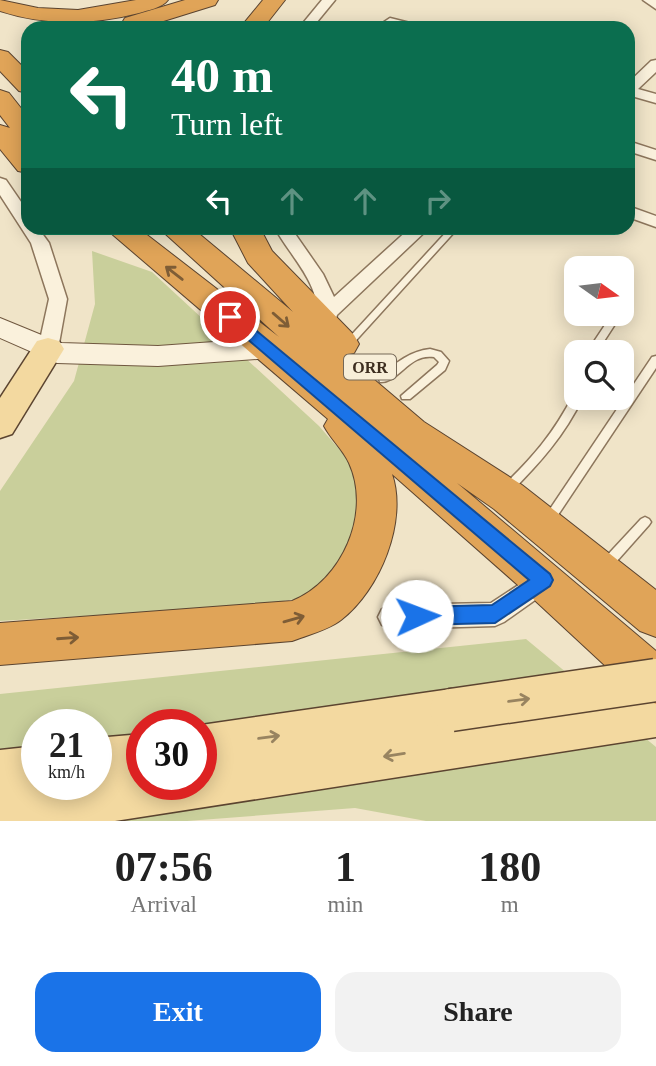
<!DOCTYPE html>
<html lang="en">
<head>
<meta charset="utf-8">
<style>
	body { margin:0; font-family:Georgia,serif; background:#f2f2f2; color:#222; height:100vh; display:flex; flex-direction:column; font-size:26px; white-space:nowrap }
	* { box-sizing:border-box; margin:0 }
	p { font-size:23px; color:#767676 }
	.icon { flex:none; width:38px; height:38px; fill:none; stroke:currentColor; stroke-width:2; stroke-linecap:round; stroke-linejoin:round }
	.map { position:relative; height:821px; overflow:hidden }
	.side { display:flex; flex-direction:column; background:#fff; flex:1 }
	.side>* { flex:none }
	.top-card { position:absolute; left:21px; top:21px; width:614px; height:214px; border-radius:21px; box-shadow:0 4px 18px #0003; background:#0b6e4f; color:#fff; overflow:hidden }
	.needle { width:46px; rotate:104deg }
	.tools { position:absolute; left:564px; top:256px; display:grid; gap:14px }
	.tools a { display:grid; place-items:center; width:70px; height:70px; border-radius:14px; background:#fff; box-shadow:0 4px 18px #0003; font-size:35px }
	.speed { position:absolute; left:21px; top:709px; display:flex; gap:14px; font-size:35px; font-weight:700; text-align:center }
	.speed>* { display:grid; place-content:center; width:91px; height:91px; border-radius:50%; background:#fff; box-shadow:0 4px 18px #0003; line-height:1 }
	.speed small { font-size:18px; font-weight:400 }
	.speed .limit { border:10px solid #d22; background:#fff; color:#111 }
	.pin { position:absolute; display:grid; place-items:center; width:60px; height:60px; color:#fff; margin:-30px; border:4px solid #fff; border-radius:50%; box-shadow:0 2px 7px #0007 }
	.me { position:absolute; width:77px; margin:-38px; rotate:88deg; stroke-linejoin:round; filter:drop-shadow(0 0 5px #0008) }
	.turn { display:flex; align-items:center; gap:24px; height:147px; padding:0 35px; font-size:32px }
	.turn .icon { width:91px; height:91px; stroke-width:2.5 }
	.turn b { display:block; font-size:49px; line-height:60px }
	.lanes { display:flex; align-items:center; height:66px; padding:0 35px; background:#0003; justify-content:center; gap:35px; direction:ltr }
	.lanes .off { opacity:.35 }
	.eta { display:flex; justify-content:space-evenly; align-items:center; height:119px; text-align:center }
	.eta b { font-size:42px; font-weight:800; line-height:49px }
	.primary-button { display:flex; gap:14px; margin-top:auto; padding:14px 35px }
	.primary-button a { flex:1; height:80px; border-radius:21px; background:#1a73e8; color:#fff; font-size:28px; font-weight:800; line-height:80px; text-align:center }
	.primary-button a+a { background:#f2f2f2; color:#222 }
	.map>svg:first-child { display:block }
	.green { fill:#c9cf9b; fill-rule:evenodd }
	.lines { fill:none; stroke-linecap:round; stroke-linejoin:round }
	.lane-casing { stroke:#8d765c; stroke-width:3 }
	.street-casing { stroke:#8d765c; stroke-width:3 }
	.secondary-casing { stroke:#6f573f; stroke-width:2 }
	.primary-casing { stroke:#5b4430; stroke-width:3 }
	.highway-casing { stroke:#5b4430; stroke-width:2 }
	.lane { fill:#faf1dc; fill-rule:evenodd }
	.street { fill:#faf1dc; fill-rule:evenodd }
	.secondary { fill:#faf1dc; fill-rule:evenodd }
	.primary { fill:#f3d9a0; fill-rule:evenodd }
	.highway { fill:#e0a458; fill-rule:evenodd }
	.primary-bridge-casing { stroke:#5b4430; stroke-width:45; stroke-linecap:butt }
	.primary-bridge { stroke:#f3d9a0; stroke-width:42 }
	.oneway { stroke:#7e5d36 }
	.oneway2 { stroke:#988460 }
	.route { fill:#1a73e8; stroke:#114b97; stroke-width:2 }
	.labels { text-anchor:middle; stroke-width:7; stroke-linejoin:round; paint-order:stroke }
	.shield { fill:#f7eed8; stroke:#756857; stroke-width:2 }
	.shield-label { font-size:16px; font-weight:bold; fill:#3d2e20 }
</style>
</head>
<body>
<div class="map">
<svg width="656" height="821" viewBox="0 0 656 821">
	<rect width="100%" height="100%" fill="#f0e4c8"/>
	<g class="green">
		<polygon points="92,251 152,272 319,426 346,457 360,487 356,522 339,566 315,596 251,606 0,621 0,491 74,381 95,304"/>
		<path d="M526 639 656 747V821H426L355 808 187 821H0V694ZM37 724H96V784H37ZM142 724H201V784H142Z"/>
	</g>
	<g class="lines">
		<defs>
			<g id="lane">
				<polygon points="450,228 458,228 350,347 344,347 342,345 344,343"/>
				<path d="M621 288 624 289 630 299C627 306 624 311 621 315L597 352H587L613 313H621Z"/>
				<path d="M430 349 441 352 449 361 445 370 410 399H402L401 396 437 365 439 362 434 357C409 353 399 383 380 382L379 379 380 376C396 363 410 351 430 349Z"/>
				<polygon points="656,356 656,368 552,524 548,526 544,524 542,521 544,518 652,357"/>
				<path d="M574 394H576V397H583C565 435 539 464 510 493L506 495 502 493 500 490 502 487C534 456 553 434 574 394Z"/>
				<polygon points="645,517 649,519 651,522 649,525 609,570 605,571 601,570 599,566 601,562 641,519"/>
			</g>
			<g id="street">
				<polygon points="322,0 335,0 312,28 299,28"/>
				<polygon points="643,0 656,0 656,9"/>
				<polygon points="390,18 418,25 419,28 386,25 384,22"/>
				<polygon points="656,60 656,72 638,89 656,94 656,103 628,95 628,83 651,61"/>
				<polygon points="628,141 656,150 656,160 628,151"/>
				<polygon points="0,178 6,180 28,212 28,228 38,228 49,243 67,299 58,349 55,354 41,354 38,349 49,299 31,243 0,195"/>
				<polygon points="628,206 656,216 656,227 628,217"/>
				<path d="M275 228H291L323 274 334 297 410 228H429L337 315 333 329H319L316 324C324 286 291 258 275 228Z"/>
				<polygon points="543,569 552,572 555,580 552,588 504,622 495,626 391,629 382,625 378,617 382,609 391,605 491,603"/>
			</g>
			<polygon id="secondary" points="0,318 61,343 158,346 270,338 280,341 284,348 280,355 270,358 158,366 57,363 0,338"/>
			<g id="primary">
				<polygon points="48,338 59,341 64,349 12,434 0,438 0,398 37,341"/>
				<polygon points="451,689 466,695 473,710 468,721 656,693 656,737 115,821 0,821 0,750 37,746 37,784 96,784 96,738 142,734 142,784 201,784 201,725"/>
			</g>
			<g id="highway">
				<path d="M0 0 38 8 78 10 136 0H168C162 8 148 10 139 13 92 25 46 26 0 11Z"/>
				<polygon points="185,0 218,0 215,5 141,28 125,28 122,23 125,18"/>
				<polygon points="263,0 285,0 263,28 240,28"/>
				<polygon points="0,50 8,52 28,72 28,93 19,91 0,71"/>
				<polygon points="0,90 9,93 28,117 28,142 21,140 28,148 28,173 18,171 0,149 0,125 10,128 0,115"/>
				<path d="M105 228H138L279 337 159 228H192L293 312 248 263 230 228H260L272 251 354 335 359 344 354 353 345 355 424 422 522 485 656 590V637L640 631 494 509 457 483 656 651V704L639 697 528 594 392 474C408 521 380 590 341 620 328 630 308 635 292 641L0 665V623L292 601C342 581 372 513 349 463 343 450 331 439 324 426L328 419Z"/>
			</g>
		</defs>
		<use href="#lane" class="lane-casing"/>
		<use href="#street" class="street-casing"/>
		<use href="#secondary" class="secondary-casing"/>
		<use href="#primary" class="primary-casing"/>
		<use href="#highway" class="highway-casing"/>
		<use href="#lane" class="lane"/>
		<use href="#street" class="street"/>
		<use href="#secondary" class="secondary"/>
		<use href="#primary" class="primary"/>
		<use href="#highway" class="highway"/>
		<defs>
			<polyline id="primary-bridge" points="451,710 656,680"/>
		</defs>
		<use href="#primary-bridge" class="primary-bridge-casing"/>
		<use href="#primary-bridge" class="primary-bridge"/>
	</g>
	<defs><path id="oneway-shaft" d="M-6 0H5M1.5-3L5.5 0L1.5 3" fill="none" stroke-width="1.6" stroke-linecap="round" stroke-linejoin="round" transform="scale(1.75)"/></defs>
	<g class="oneway">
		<use href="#oneway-shaft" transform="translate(174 273) rotate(-142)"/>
		<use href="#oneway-shaft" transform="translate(281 320) rotate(41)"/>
		<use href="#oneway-shaft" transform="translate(294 619) rotate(-16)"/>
		<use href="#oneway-shaft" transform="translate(68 638) rotate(-4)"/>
	</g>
	<g class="oneway2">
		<use href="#oneway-shaft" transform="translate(519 700) rotate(-8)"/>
		<use href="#oneway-shaft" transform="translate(269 737) rotate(-8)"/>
		<use href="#oneway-shaft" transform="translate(394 755) rotate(171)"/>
	</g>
	<polygon class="route" points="230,312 235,313 550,574 553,580 550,586 495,623 417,625 410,622 407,616 410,610 417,607 492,605 529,580 225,320 223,317 225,313"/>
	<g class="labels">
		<rect class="shield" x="344" y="354.5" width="52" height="25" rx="5"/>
		<g class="shield-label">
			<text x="370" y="373">ORR</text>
		</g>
	</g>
</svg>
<div class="tools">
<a><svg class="needle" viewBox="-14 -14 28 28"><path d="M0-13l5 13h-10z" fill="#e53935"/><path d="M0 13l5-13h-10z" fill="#767676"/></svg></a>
<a><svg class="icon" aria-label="search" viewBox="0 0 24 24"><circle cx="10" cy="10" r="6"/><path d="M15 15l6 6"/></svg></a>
</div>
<div class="speed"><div>21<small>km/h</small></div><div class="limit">30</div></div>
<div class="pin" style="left:230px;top:317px;background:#d93025"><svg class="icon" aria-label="arrive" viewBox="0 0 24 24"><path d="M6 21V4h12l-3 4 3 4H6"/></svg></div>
<svg class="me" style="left:417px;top:616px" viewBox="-20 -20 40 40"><circle r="19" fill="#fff"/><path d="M0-13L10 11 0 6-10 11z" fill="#1a73e8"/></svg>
<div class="top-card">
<div class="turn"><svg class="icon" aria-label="left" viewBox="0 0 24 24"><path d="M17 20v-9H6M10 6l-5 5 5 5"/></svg><div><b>40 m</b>Turn left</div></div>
<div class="lanes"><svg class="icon" aria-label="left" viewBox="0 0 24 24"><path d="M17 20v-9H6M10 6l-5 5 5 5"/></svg><svg class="icon off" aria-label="ahead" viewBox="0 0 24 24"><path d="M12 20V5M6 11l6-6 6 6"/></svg><svg class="icon off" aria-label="ahead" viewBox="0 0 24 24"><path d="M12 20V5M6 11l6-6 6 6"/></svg><svg class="icon off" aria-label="right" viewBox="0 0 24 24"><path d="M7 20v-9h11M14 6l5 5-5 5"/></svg></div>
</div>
</div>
<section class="side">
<div class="eta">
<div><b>07:56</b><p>Arrival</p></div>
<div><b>1</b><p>min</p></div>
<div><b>180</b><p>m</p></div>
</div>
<div class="primary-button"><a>Exit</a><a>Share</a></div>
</section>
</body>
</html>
